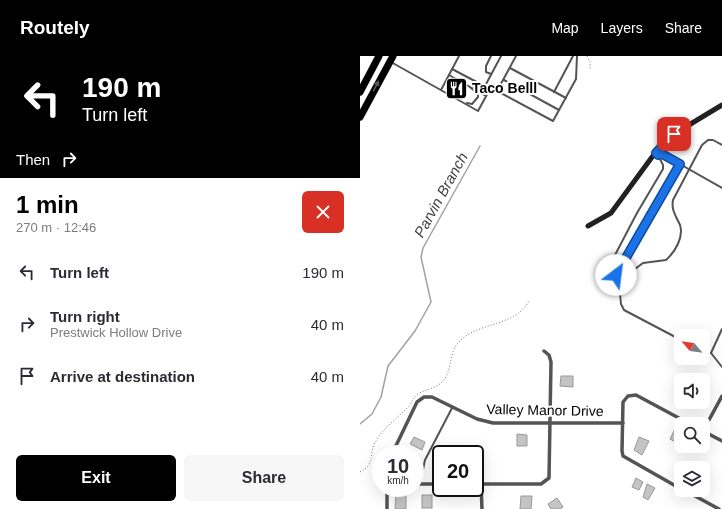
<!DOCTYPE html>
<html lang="en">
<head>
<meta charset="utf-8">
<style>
	body { margin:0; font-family:Helvetica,sans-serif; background:#f7f7f7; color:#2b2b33; height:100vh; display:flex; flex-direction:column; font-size:15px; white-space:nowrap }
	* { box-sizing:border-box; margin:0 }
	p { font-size:13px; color:#7c7c81 }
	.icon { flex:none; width:22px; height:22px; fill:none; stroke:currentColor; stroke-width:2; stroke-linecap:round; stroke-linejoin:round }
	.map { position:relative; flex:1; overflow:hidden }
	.drawer { display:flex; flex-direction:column; background:#fff; width:360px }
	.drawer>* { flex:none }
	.banner { background:#000; color:#fff; overflow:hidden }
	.needle { width:26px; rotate:298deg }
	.buttons { position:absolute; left:314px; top:273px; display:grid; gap:8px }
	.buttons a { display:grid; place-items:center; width:36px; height:36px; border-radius:6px; background:#fff; box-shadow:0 4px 16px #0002; font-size:20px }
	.speed { position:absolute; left:12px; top:389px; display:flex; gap:8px; font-size:20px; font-weight:700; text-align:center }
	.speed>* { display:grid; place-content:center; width:52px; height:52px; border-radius:50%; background:#fff; box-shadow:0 4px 16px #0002; line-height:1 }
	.speed small { font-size:10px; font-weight:400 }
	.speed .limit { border:2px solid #111; border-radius:6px; background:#fff; color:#111 }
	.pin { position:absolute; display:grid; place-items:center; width:34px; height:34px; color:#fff; margin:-17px; border-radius:8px; box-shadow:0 2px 6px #0006 }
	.me { position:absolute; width:44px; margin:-22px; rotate:30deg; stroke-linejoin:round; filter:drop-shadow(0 0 3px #0008) }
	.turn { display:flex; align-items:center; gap:14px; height:84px; padding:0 16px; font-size:18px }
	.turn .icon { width:52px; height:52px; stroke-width:2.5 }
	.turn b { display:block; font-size:28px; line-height:34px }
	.then { display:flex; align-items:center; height:38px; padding:0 16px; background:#0003; gap:8px; font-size:15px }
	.round { display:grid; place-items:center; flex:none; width:42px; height:42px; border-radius:6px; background:#f7f7f7 }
	.head { display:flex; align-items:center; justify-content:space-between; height:68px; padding:0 16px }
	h1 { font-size:24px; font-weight:700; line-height:30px; color:#000 }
	.button { display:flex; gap:8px; margin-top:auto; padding:8px 16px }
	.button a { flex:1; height:46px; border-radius:6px; background:#000; color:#fff; font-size:16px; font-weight:700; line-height:46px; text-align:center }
	.button a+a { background:#f7f7f7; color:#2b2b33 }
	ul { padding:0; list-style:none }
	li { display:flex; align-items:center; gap:12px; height:52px; padding:0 16px }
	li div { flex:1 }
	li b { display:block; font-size:15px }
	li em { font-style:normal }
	header { display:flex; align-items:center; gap:24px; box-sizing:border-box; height:56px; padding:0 20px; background:#000; color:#fff }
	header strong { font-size:19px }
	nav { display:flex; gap:22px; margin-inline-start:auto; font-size:14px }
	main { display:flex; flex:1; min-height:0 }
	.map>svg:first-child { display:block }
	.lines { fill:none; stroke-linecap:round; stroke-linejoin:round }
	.stream { stroke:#a2a2a2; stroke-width:1.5 }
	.building { fill:#c4c4c4; stroke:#989898 }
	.highway-casing { stroke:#dbdbdb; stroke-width:8 }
	.path { stroke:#767676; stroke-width:1; stroke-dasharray:1 2; stroke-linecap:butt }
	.lane { stroke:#545454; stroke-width:2 }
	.street { stroke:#545454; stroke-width:3.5 }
	.secondary { stroke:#212121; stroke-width:5 }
	.highway { stroke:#000; stroke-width:7 }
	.oneway { fill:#595959 }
	.route-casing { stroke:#114b97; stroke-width:10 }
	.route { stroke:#1a73e8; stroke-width:7 }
	.labels { text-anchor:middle; stroke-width:4; stroke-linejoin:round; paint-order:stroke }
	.poi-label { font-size:14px; font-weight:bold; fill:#000; stroke:#fff; text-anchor:start }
	.street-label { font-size:14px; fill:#000; stroke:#fff }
	.water-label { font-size:15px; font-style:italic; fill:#434343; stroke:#fff }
</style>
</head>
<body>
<header>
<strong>Routely</strong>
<nav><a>Map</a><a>Layers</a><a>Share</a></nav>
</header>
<main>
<section class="drawer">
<div class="banner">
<div class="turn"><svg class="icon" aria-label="left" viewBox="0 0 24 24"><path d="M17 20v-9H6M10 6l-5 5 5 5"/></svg><div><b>190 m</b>Turn left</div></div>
<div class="then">Then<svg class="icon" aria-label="right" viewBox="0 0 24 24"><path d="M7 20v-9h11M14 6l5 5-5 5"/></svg></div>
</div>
<div class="head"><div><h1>1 min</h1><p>270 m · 12:46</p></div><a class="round" style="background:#d93025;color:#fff"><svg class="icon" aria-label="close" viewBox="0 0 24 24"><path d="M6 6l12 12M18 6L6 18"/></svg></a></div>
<ul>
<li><svg class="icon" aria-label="left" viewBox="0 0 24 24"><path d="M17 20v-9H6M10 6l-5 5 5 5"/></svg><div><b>Turn left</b></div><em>190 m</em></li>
<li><svg class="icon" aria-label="right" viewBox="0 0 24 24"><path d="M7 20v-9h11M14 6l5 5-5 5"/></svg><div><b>Turn right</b><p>Prestwick Hollow Drive</p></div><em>40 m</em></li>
<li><svg class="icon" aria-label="arrive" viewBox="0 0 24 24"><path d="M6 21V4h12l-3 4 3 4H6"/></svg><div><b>Arrive at destination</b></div><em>40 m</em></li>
</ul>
<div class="button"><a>Exit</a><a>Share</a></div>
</section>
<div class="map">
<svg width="362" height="453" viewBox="0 0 362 453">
	<rect width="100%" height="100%" fill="#fff"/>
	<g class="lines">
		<polyline class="stream" points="0,368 12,358 21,341 28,310 55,275 71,246 61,201 63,192 120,90"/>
	</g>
	<g class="building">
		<polygon points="201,320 213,320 213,331 200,330"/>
		<polygon points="315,373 321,377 319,388 310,383"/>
		<polygon points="157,378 167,379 167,390 157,390"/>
		<polygon points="54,381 65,386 62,394 50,388"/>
		<polygon points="279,381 289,385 282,399 274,394"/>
		<polygon points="276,422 283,426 279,434 272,431"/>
		<polygon points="287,428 295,432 288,444 283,441"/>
		<polygon points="36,438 46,439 46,453 35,453"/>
		<rect x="62" y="439" width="10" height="13"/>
		<polygon points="161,440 172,440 171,453 160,453"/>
		<polygon points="197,442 203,451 200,453 191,453 188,448"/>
	</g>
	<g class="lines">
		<defs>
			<g id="highway">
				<polyline points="0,36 19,0"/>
				<polyline points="0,61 33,0"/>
			</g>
		</defs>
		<use href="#highway" class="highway-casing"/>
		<g class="path">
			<polyline points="227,0 230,6 230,14"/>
			<path d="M0 416C16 408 8 398 16 385 24 371 38 362 49 350 52 346 54 341 58 338 66 333 75 333 82 326 93 315 88 298 98 287 117 265 154 272 169 245"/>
		</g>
		<g class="lane">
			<polyline points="131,0 126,10 126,16 131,18"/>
			<polyline points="31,6 118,55 130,33 137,35 193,65 216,23 217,0"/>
			<polyline points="150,12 206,42"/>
			<polyline points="92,13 130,33"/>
			<polyline points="89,19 126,40"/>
			<polyline points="144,24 199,54"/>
			<polyline points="125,30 141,0"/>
			<polyline points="81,34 99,0"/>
			<polyline points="137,35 156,0"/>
			<polyline points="194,36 213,0"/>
			<polyline points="107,47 112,48 118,41 118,38 110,31"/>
			<path d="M298 99 303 109V113L277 157 244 220 243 225 249 233 260 238 275 213 283 207 306 204C315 196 324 181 320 169 316 160 311 154 313 144L342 89 348 84H353L362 89"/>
			<polyline points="298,99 302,98 362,132"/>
			<polyline points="249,232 320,108"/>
			<polyline points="260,238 261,248 264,254 321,284"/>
			<polyline points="343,297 351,297 362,273"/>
			<polyline points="351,297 362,311"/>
			<polyline points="60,428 65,404 92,352"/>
		</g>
		<g class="street">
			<polyline points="343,375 362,340"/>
			<polyline points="343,375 362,385"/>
			<polyline points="32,398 57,346 64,341 72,341 117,363 133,367 263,367"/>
			<polyline points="55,428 81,428"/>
			<polyline points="115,428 181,428 189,422 191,306 189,299 184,295"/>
			<polyline points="121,428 122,453"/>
			<polyline points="321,433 263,400 262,395 263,346 268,340 276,339 330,368"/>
			<polyline points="324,434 359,453"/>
			<polyline points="27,453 27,432"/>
		</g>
		<polyline class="secondary" points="228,170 251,157 295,97 314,78 362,49"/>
		<use href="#highway" class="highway"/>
	</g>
	<defs><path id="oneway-solid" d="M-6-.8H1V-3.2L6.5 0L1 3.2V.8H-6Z"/></defs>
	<use class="oneway" href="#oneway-solid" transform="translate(16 30) rotate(-62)"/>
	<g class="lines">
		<defs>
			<polyline id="route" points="256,219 320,108 302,98 298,99 296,97 314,78"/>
		</defs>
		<use href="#route" class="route-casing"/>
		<use href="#route" class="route"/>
	</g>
	<defs>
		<symbol id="restaurant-square" viewBox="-11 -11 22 22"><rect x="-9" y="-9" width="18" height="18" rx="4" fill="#000" stroke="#fff"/><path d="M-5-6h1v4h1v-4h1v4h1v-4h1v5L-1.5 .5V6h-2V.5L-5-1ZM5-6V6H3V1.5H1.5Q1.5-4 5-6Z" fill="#fff"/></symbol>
	</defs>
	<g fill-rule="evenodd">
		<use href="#restaurant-square" x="84" y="20" width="25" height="25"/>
	</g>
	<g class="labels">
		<g class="poi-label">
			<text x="112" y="37">Taco Belll</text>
		</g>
		<g class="street-label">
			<text transform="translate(185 354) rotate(1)" y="5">Valley Manor Drive</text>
		</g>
		<g class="water-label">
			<text transform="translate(81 139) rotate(-61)" y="5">Parvin Branch</text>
		</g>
	</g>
</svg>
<div class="buttons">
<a><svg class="needle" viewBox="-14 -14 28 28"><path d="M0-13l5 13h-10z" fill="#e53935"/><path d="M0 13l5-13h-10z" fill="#7c7c81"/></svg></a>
<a><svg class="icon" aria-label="sound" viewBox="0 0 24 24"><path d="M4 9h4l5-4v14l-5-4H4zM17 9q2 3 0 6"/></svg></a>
<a><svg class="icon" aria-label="search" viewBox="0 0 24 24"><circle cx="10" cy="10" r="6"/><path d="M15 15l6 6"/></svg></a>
<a><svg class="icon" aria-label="layers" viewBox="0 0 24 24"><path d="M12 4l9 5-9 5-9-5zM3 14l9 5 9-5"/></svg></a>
</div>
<div class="speed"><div>10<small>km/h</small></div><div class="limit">20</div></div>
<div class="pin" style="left:314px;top:78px;background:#d93025"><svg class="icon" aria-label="arrive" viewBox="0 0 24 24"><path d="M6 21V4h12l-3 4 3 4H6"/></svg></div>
<svg class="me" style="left:256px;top:219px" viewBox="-20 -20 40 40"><circle r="19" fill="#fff"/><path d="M0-13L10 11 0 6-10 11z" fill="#1a73e8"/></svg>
</div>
</main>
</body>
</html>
